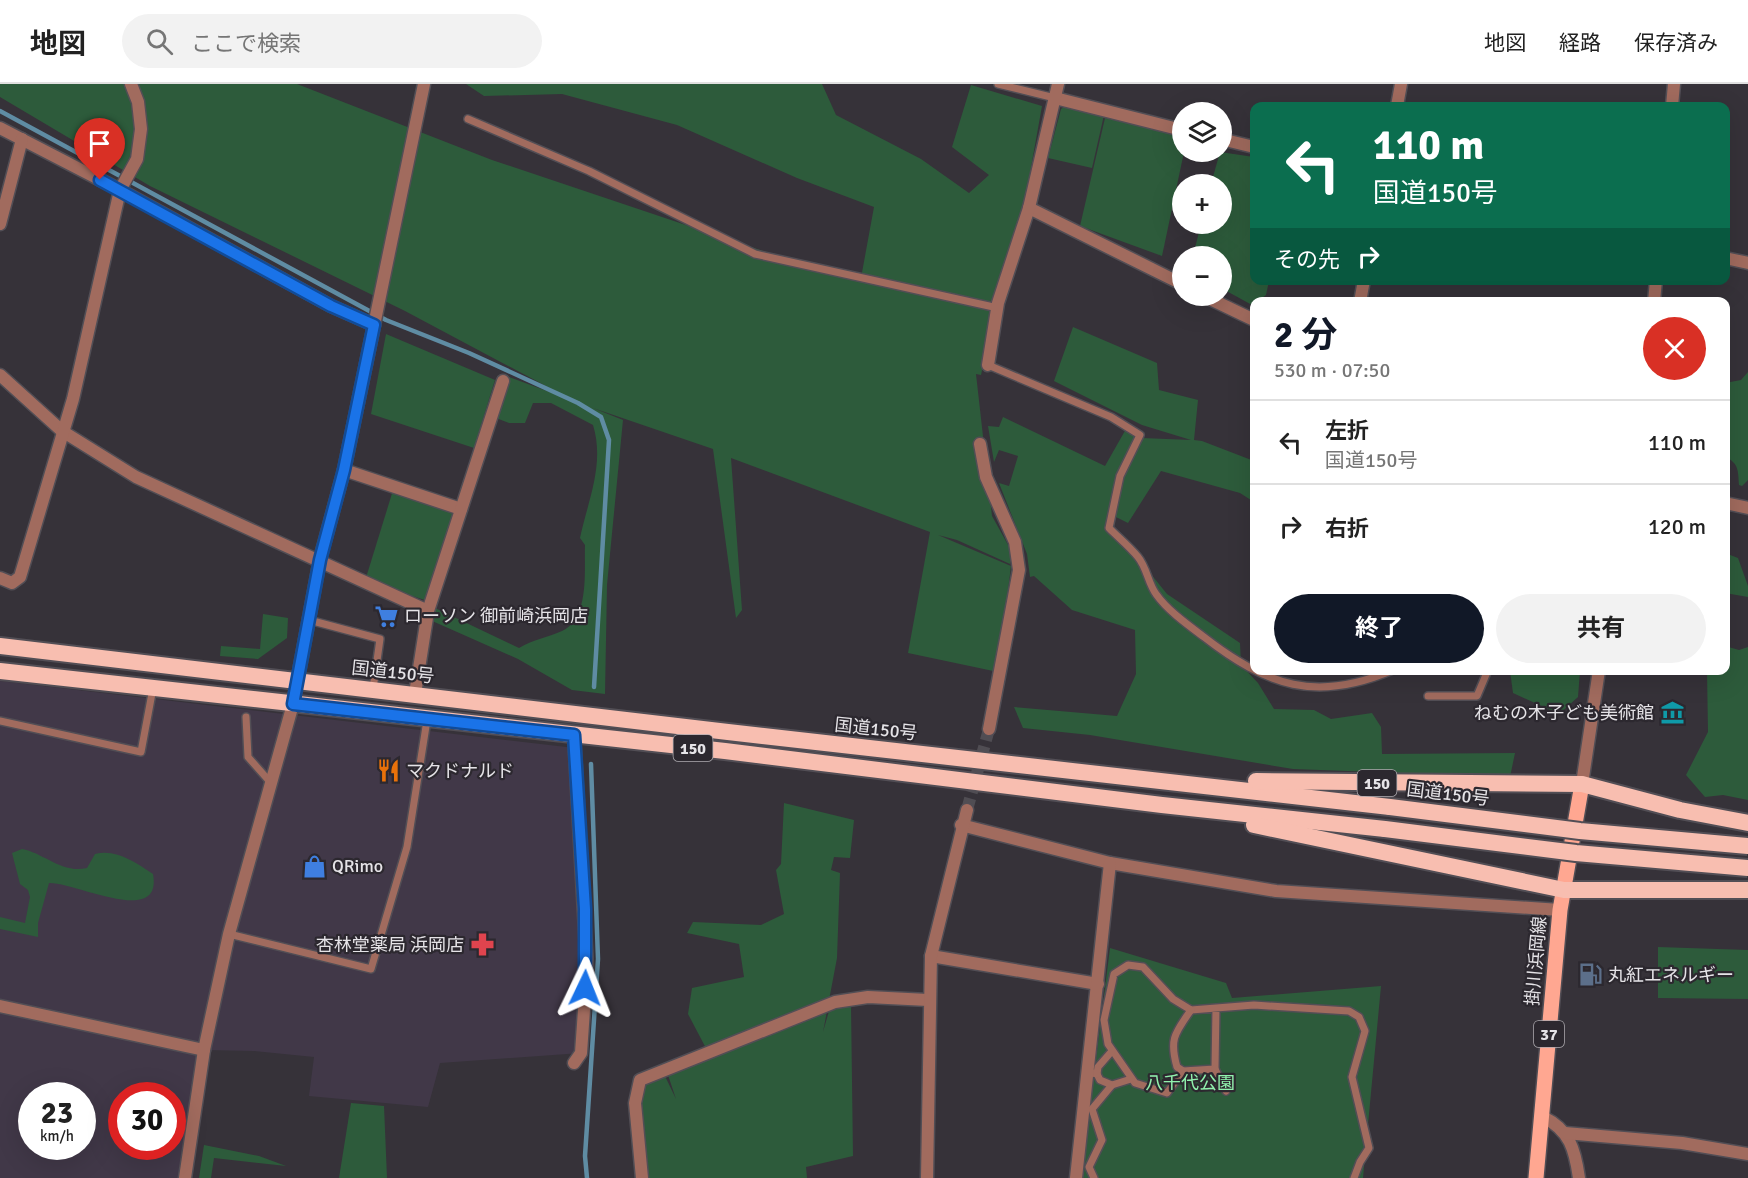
<!DOCTYPE html>
<html lang="ja">
<head>
<meta charset="utf-8">
<style>
	body { margin:0; font-family:Signika,"Noto Sans JP",sans-serif; background:#f2f2f2; color:#222; height:100vh; display:flex; flex-direction:column; font-size:22px; white-space:nowrap }
	* { box-sizing:border-box; margin:0 }
	p { font-size:20px; color:#767676 }
	.icon { flex:none; width:33px; height:33px; fill:none; stroke:currentColor; stroke-width:2; stroke-linecap:round; stroke-linejoin:round }
	.map { position:relative; flex:1; overflow:hidden }
	.side { position:absolute; left:1250px; top:213px; width:480px; height:378px; display:flex; flex-direction:column; background:#fff; border-radius:12px; box-shadow:0 6px 24px #0002 }
	.side>* { flex:none }
	.banner { position:absolute; left:1250px; top:18px; width:480px; height:183px; border-radius:12px; box-shadow:0 6px 24px #0002; background:#0b6e4f; color:#fff; overflow:hidden }
	.buttons { position:absolute; left:1172px; top:18px; display:grid; gap:12px }
	.buttons a { display:grid; place-items:center; width:60px; height:60px; border-radius:50%; background:#fff; box-shadow:0 6px 24px #0002; font-size:30px }
	.speed { position:absolute; left:18px; top:998px; display:flex; gap:12px; font-size:30px; font-weight:700; text-align:center }
	.speed>* { display:grid; place-content:center; width:78px; height:78px; border-radius:50%; background:#fff; box-shadow:0 6px 24px #0002; line-height:1 }
	.speed small { font-size:15px; font-weight:400 }
	.speed .limit { border:9px solid #d22; background:#fff; color:#111 }
	.pin { position:absolute; display:grid; place-items:center; width:51px; height:51px; color:#fff; margin:-62px -26px; border-radius:50% 50% 50% 0; rotate:-45deg; box-shadow:0 0 6px #0007 }
	.pin .icon { rotate:45deg }
	.me { position:absolute; width:66px; margin:-33px; rotate:2deg; stroke-linejoin:round; filter:drop-shadow(0 0 4px #0008) }
	.turn { display:flex; align-items:center; gap:21px; height:126px; padding:0 24px; font-size:27px }
	.turn .icon { width:78px; height:78px; stroke-width:2.5 }
	.turn b { display:block; font-size:42px; line-height:51px }
	.then { display:flex; align-items:center; height:57px; padding:0 24px; background:#0003; gap:12px; font-size:22px }
	.round { display:grid; place-items:center; flex:none; width:63px; height:63px; border-radius:32px; background:#f2f2f2 }
	.overview { display:flex; align-items:center; justify-content:space-between; height:102px; padding:0 24px }
	h1 { font-size:36px; font-weight:700; line-height:45px; color:#111827 }
	.button { display:flex; gap:12px; margin-top:auto; padding:12px 24px }
	.button a { flex:1; height:69px; border-radius:36px; background:#111827; color:#fff; font-size:24px; font-weight:700; line-height:69px; text-align:center }
	.button a+a { background:#f2f2f2; color:#222 }
	ul { padding:0; list-style:none }
	li { display:flex; align-items:center; gap:18px; height:84px; padding:0 24px; border-top:2px solid #e0e0e0 }
	li div { flex:1 }
	li b { display:block; font-size:22px }
	li em { font-style:normal }
	header { display:flex; align-items:center; gap:36px; box-sizing:border-box; height:84px; padding:0 30px; background:#fff; border-bottom:2px solid #e0e0e0 }
	header strong { font-size:28px }
	nav { display:flex; gap:33px; margin-inline-start:auto; font-size:21px }
	.search { width:420px; height:54px; background:#f2f2f2; display:flex; align-items:center; gap:15px; box-sizing:border-box; padding:0 21px; border-radius:33px; color:#767676; font-size:22px }
	.map>svg:first-child { display:block }
	.commercial { fill:#413848; fill-rule:evenodd }
	.green { fill:#2d5b3b }
	.lines { fill:none; stroke-linecap:round; stroke-linejoin:round }
	.stream { stroke:#5f8ca3; stroke-width:4.5 }
	.minor-tunnel { stroke:#504d53; stroke-width:12; stroke-dasharray:12 6; stroke-linecap:butt }
	.service-casing { stroke:#524e55; stroke-width:10 }
	.minor-casing { stroke:#524e55; stroke-width:15 }
	.tertiary-casing { stroke:#524e55; stroke-width:15 }
	.primary-casing { stroke:#524e55; stroke-width:18 }
	.trunk-casing { stroke:#524e55; stroke-width:20 }
	.service { stroke:#a16b5e; stroke-width:7 }
	.minor { stroke:#a16b5e; stroke-width:12 }
	.tertiary { stroke:#a16b5e; stroke-width:12 }
	.primary { stroke:#ffa791; stroke-width:15 }
	.trunk { stroke:#f8beb0; stroke-width:16 }
	.trunk-bridge-casing { stroke:#524e55; stroke-width:20; stroke-linecap:butt }
	.trunk-bridge { stroke:#f8beb0; stroke-width:16 }
	.route-casing { stroke:#114b97; stroke-width:15 }
	.route { stroke:#1a73e8; stroke-width:10 }
	.labels { text-anchor:middle; stroke-width:4.5; stroke-linejoin:round; paint-order:stroke }
	.shield { fill:#2c282f; stroke:#aeabb0; stroke-width:1.5 }
	.shield-label { font-size:16px; font-weight:bold; fill:#e5e3e7 }
	.poi-label { font-size:18px; fill:#e5e3e7; stroke:#2c282f; text-anchor:start }
	.street-label { font-size:18px; fill:#e5e3e7; stroke:#2c282f }
	.park-label { font-size:18px; fill:#91f1ad; stroke:#2c282f }
</style>
</head>
<body>
<header>
<strong>地図</strong>
<div class="search"><svg class="icon" aria-label="search" viewBox="0 0 24 24"><circle cx="10" cy="10" r="6"/><path d="M15 15l6 6"/></svg>ここで検索</div>
<nav><a>地図</a><a>経路</a><a>保存済み</a></nav>
</header>
<div class="map">
<svg width="1748" height="1094" viewBox="0 0 1748 1094">
	<rect width="100%" height="100%" fill="#363239"/>
	<path class="commercial" d="M0 597 575 664 581 969 440 979 428 1023 309 1012 314 973 254 967 205 966 191 1094H0ZM32 1011H82V1062H32ZM122 1011H172V1062H122Z"/>
	<g class="green">
		<path d="M0 0H297L492 76 799 179 857 197 980 221 861 194 874 123 797 94 677 41 562 10 484 12 466 0H822L836 31 921 75 969 109 989 91 952 63 971 1 1042 22 1025 117 995 224 981 291 976 290 992 432 1012 468 1010 480 957 456 938 451 1011 482 998 588 908 569 930 448 731 374 742 526 736 534 713 365 593 324 623 336 607 501 605 610 572 606 518 575 430 536 435 524 519 564C534 555 547 554 562 547 590 534 584 486 585 461L580 454C588 416 605 380 593 341L551 319H533L525 339H509L496 334 509 293 574 317 405 227 150 102 0 13Z"/>
		<polygon points="1065,22 1104,31 1092,84 1048,74 1061,25"/>
		<polygon points="1105,34 1182,52 1182,68 1184,68 1162,172 1080,142"/>
		<polygon points="1220,68 1254,73 1254,196 1269,197 1266,211 1252,221 1221,204 1221,172 1193,172 1201,140 1221,140 1221,100 1211,100"/>
		<polygon points="1073,243 1157,279 1159,306 1198,316 1194,356 1202,357 1254,377 1254,418 1240,409 1161,387 1128,439 1116,433 1113,443 1167,510 1240,559 1241,581 1258,599 1274,625 1314,626 1331,635 1372,629 1381,643 1382,670 1515,669 1510,693 1293,685 1090,651 1023,644 1014,623 1117,632 1136,590 1135,546 1072,526 1034,492 1030,493 1027,470 999,399 1009,402 1018,372 999,366 994,378 988,342 999,343 1003,333 1105,382 1126,345 1142,354 1191,356 1142,341 1054,297"/>
		<polygon points="386,250 495,296 474,364 371,330"/>
		<path d="M1748 288V396L1742 402 1739 401C1738 387 1739 379 1725 373V299L1741 296Z"/>
		<polygon points="394,403 460,430 431,518 365,497"/>
		<polygon points="1725,469 1738,474 1748,502 1748,513 1725,509"/>
		<polygon points="263,530 288,534 287,554 258,575 220,572 221,562 260,565"/>
		<polygon points="1725,562 1739,566 1748,563 1748,716 1723,711 1705,713 1686,691 1708,648 1707,587 1725,586"/>
		<polygon points="1510,587 1580,587 1578,613 1559,630 1513,609"/>
		<polygon points="784,719 854,736 850,774 834,773 831,786 840,789 837,874 823,948 829,927 851,921 853,1072 806,1083 807,1094 643,1094 639,1020 642,1000 664,990 676,1015 668,991 708,968 688,930 692,904 744,893 739,860 687,849 693,838 761,841 784,830 776,786 781,780"/>
		<path d="M22 765C44 769 62 790 87 784L95 770C115 764 137 779 153 790 163 844 75 798 49 799L38 839V853L0 845V833L25 839 30 813 28 806 20 800 12 769Z"/>
		<polygon points="1658,863 1748,866 1748,915 1658,914"/>
		<polygon points="1110,864 1226,899 1232,914 1381,902 1363,1094 1081,1094"/>
		<polygon points="351,1019 384,1022 387,1094 339,1094"/>
		<polygon points="204,1061 259,1072 286,1082 214,1074 211,1094 199,1094"/>
	</g>
	<g class="lines">
		<g class="stream">
			<polyline points="0,27 386,236 469,269 578,319 601,333 609,356 594,603"/>
			<polyline points="587,1094 585,1072 598,875 591,680"/>
		</g>
		<polyline class="minor-tunnel" points="967,726 989,645"/>
		<defs>
			<g id="service">
				<polyline points="998,0 1055,14"/>
				<polyline points="468,35 589,87 755,170 998,224"/>
				<path d="M988 281 1111 333 1140 351 1120 392 1109 444C1119 454 1130 463 1138 473 1147 484 1148 499 1156 510 1167 526 1188 541 1204 553 1267 602 1316 619 1393 586"/>
				<polyline points="309,536 380,555 373,605"/>
				<polyline points="1428,612 1477,612 1488,586"/>
				<polyline points="246,633 248,673 271,699"/>
				<polyline points="0,637 141,668 153,604"/>
				<polyline points="229,850 371,885 407,763 427,636"/>
				<polyline points="1216,924 1215,985 1183,987 1167,1009 1135,999 1108,960 1104,936 1114,890 1128,881 1143,883 1173,915 1191,926 1254,921 1349,927 1359,933 1365,947 1352,993 1369,1064 1360,1078 1354,1094"/>
				<polyline points="1215,985 1226,1007"/>
				<path d="M1183 987 1177 983C1169 955 1175 949 1191 926"/>
				<polyline points="1088,988 1097,990 1100,996 1112,1001"/>
				<polyline points="1097,990 1098,983 1112,967"/>
				<polyline points="1094,1094 1089,1083 1102,1056 1092,1025 1112,1001 1131,995"/>
			</g>
			<g id="minor">
				<polyline points="1055,14 1182,46"/>
				<polyline points="1397,22 1401,0"/>
				<polyline points="0,44 120,106 331,222 374,241"/>
				<polyline points="1221,55 1254,63"/>
				<polyline points="1029,124 1182,200"/>
				<polyline points="0,140 22,55"/>
				<polyline points="1725,174 1748,179"/>
				<polyline points="1204,212 1254,236"/>
				<polyline points="1360,218 1364,196"/>
				<polyline points="988,281 998,219 1029,124 1058,0"/>
				<polyline points="0,291 62,347 136,393 428,527"/>
				<polyline points="980,360 986,393 1015,458 1019,486 989,645"/>
				<polyline points="344,386 461,425"/>
				<polyline points="1725,419 1748,424"/>
				<polyline points="0,494 12,499 20,493 73,315 120,106 137,75 141,45 138,18 131,0"/>
				<polyline points="415,610 428,527 503,297"/>
				<polyline points="574,651 587,883 581,969 574,979"/>
				<polyline points="961,741 1110,779 1276,807 1560,826"/>
				<polyline points="931,872 1098,900"/>
				<polyline points="0,922 204,966"/>
				<path d="M1543 1033C1570 1046 1575 1066 1579 1094"/>
				<polyline points="1565,1049 1682,1059 1748,1070"/>
				<polyline points="642,1094 635,1019 640,996 835,918 868,913 928,916"/>
				<polyline points="927,1094 931,872 967,726"/>
				<polyline points="1076,1094 1110,779"/>
			</g>
			<g id="tertiary">
				<polyline points="1672,22 1674,0"/>
				<polyline points="1654,218 1656,196"/>
				<polyline points="1582,700 1599,586"/>
				<polyline points="185,1094 204,966 229,850 293,620 320,475 344,386 424,0"/>
			</g>
			<polyline id="primary" points="1536,1094 1560,826 1582,700"/>
			<g id="trunk">
				<polyline points="0,562 728,648 1390,723"/>
				<polyline points="0,587 725,667 1162,721 1385,745"/>
				<polyline points="1256,697 1582,700 1680,726 1748,739"/>
				<polyline points="1254,741 1564,806 1748,806"/>
			</g>
		</defs>
		<use href="#service" class="service-casing"/>
		<use href="#minor" class="minor-casing"/>
		<use href="#tertiary" class="tertiary-casing"/>
		<use href="#primary" class="primary-casing"/>
		<use href="#trunk" class="trunk-casing"/>
		<use href="#service" class="service"/>
		<use href="#minor" class="minor"/>
		<use href="#tertiary" class="tertiary"/>
		<use href="#primary" class="primary"/>
		<use href="#trunk" class="trunk"/>
		<defs>
			<g id="trunk-bridge">
				<polyline points="1390,723 1580,747 1748,762"/>
				<polyline points="1385,745 1576,769 1748,784"/>
			</g>
		</defs>
		<use href="#trunk-bridge" class="trunk-bridge-casing"/>
		<use href="#trunk-bridge" class="trunk-bridge"/>
	</g>
	<g class="lines">
		<defs>
			<polyline id="route" points="100,96 331,222 374,241 344,386 320,476 293,620 574,651 585,825 585,904"/>
		</defs>
		<use href="#route" class="route-casing"/>
		<use href="#route" class="route"/>
	</g>
	<defs>
		<symbol id="supermarket-bare" viewBox="-9 -9 18 18"><path d="M-6-5.5h2.5l.6 2H6L4.5 2H-2.5L-4.4-4H-6ZM-1.5 3.2a1.3 1.3 0 1 0 .1 0ZM3 3.2a1.3 1.3 0 1 0 .1 0Z" fill="#3f7fe0" stroke="#2c282f" stroke-width="2.5" paint-order="stroke"/></symbol>
		<symbol id="museum-bare" viewBox="-9 -9 18 18"><path d="M0-6L6-3V-2H-6V-3ZM-5-1h2V3h-2ZM-1-1h2V3h-2ZM3-1h2V3H3ZM-6 4H6V6H-6Z" fill="#0f9aa8" stroke="#2c282f" stroke-width="2.5" paint-order="stroke"/></symbol>
		<symbol id="restaurant-bare" viewBox="-9 -9 18 18"><path d="M-5-6h1v4h1v-4h1v4h1v-4h1v5L-1.5 .5V6h-2V.5L-5-1ZM5-6V6H3V1.5H1.5Q1.5-4 5-6Z" fill="#e8710a" stroke="#2c282f" stroke-width="2.5" paint-order="stroke"/></symbol>
		<symbol id="shop-bare" viewBox="-9 -9 18 18"><path d="M-5-2.5h2.3a2.7 3.5 0 0 1 5.4 0H5L5.5 6h-11ZM-1.5-2.5h3a1.5 2.3 0 0 0-3 0Z" fill="#3f7fe0" stroke="#2c282f" stroke-width="2.5" paint-order="stroke"/></symbol>
		<symbol id="pharmacy-bare" viewBox="-9 -9 18 18"><path d="M-2-6h4v4h4v4h-4v4h-4v-4h-4v-4h4Z" fill="#e0444e" stroke="#2c282f" stroke-width="2.5" paint-order="stroke"/></symbol>
		<symbol id="fuel-bare" viewBox="-9 -9 18 18"><path d="M-5.5-6h7V0h2V4h1.3V-2.5L3-4.5l.8-.8L6-3V5H2.5V1h-1V6h-7ZM-4.2-4.7v3.2H.2V-4.7Z" fill="#5c6f8a" stroke="#2c282f" stroke-width="2.5" paint-order="stroke"/></symbol>
	</defs>
	<g fill-rule="evenodd">
		<use href="#supermarket-bare" x="370" y="516" width="33" height="33"/>
		<use href="#museum-bare" x="1656" y="612" width="33" height="33"/>
		<use href="#restaurant-bare" x="372" y="670" width="33" height="33"/>
		<use href="#shop-bare" x="298" y="766" width="33" height="33"/>
		<use href="#pharmacy-bare" x="466" y="844" width="33" height="33"/>
		<use href="#fuel-bare" x="1574" y="874" width="33" height="33"/>
	</g>
	<g class="labels">
		<g class="shield">
			<rect x="673.5" y="651" width="39" height="26" rx="4.5"/>
			<rect x="1357.5" y="686" width="39" height="26" rx="4.5"/>
			<rect x="1534" y="937" width="30" height="26" rx="4.5"/>
		</g>
		<g class="shield-label">
			<text x="693" y="670">150</text>
			<text x="1377" y="705">150</text>
			<text x="1549" y="956">37</text>
		</g>
		<g class="poi-label">
			<text x="404" y="538">ローソン 御前崎浜岡店</text>
			<text x="1654" y="635" text-anchor="end">ねむの木子ども美術館</text>
			<text x="406" y="693">マクドナルド</text>
			<text x="332" y="788">QRimo</text>
			<text x="464" y="867" text-anchor="end">杏林堂薬局 浜岡店</text>
			<text x="1608" y="897">丸紅エネルギー</text>
		</g>
		<g class="street-label">
			<text transform="translate(393 588) rotate(6)" y="6">国道150号</text>
			<text transform="translate(876 645) rotate(6)" y="6">国道150号</text>
			<text transform="translate(1448 710) rotate(7)" y="6">国道150号</text>
			<text transform="translate(1536 877) rotate(-85)" y="6">掛川浜岡線</text>
		</g>
		<g class="park-label">
			<text x="1190" y="1005">八千代公園</text>
		</g>
	</g>
</svg>
<div class="buttons">
<a><svg class="icon" aria-label="layers" viewBox="0 0 24 24"><path d="M12 4l9 5-9 5-9-5zM3 14l9 5 9-5"/></svg></a>
<a>+</a>
<a>−</a>
</div>
<div class="speed"><div>23<small>km/h</small></div><div class="limit">30</div></div>
<div class="pin" style="left:100px;top:96px;background:#d93025"><svg class="icon" aria-label="arrive" viewBox="0 0 24 24"><path d="M6 21V4h12l-3 4 3 4H6"/></svg></div>
<svg class="me" style="left:585px;top:904px" viewBox="-20 -20 40 40"><path d="M0-17L14 15 0 8-14 15z" fill="#1a73e8" stroke="#fff" stroke-width="4"/></svg>
<div class="banner">
<div class="turn"><svg class="icon" aria-label="left" viewBox="0 0 24 24"><path d="M17 20v-9H6M10 6l-5 5 5 5"/></svg><div><b>110 m</b>国道150号</div></div>
<div class="then">その先<svg class="icon" aria-label="right" viewBox="0 0 24 24"><path d="M7 20v-9h11M14 6l5 5-5 5"/></svg></div>
</div>
<section class="side">
<div class="overview"><div><h1>2 分</h1><p>530 m · 07:50</p></div><a class="round" style="background:#d93025;color:#fff"><svg class="icon" aria-label="close" viewBox="0 0 24 24"><path d="M6 6l12 12M18 6L6 18"/></svg></a></div>
<ul>
<li><svg class="icon" aria-label="left" viewBox="0 0 24 24"><path d="M17 20v-9H6M10 6l-5 5 5 5"/></svg><div><b>左折</b><p>国道150号</p></div><em>110 m</em></li>
<li><svg class="icon" aria-label="right" viewBox="0 0 24 24"><path d="M7 20v-9h11M14 6l5 5-5 5"/></svg><div><b>右折</b></div><em>120 m</em></li>
</ul>
<div class="button"><a>終了</a><a>共有</a></div>
</section>
</div>
</body>
</html>
